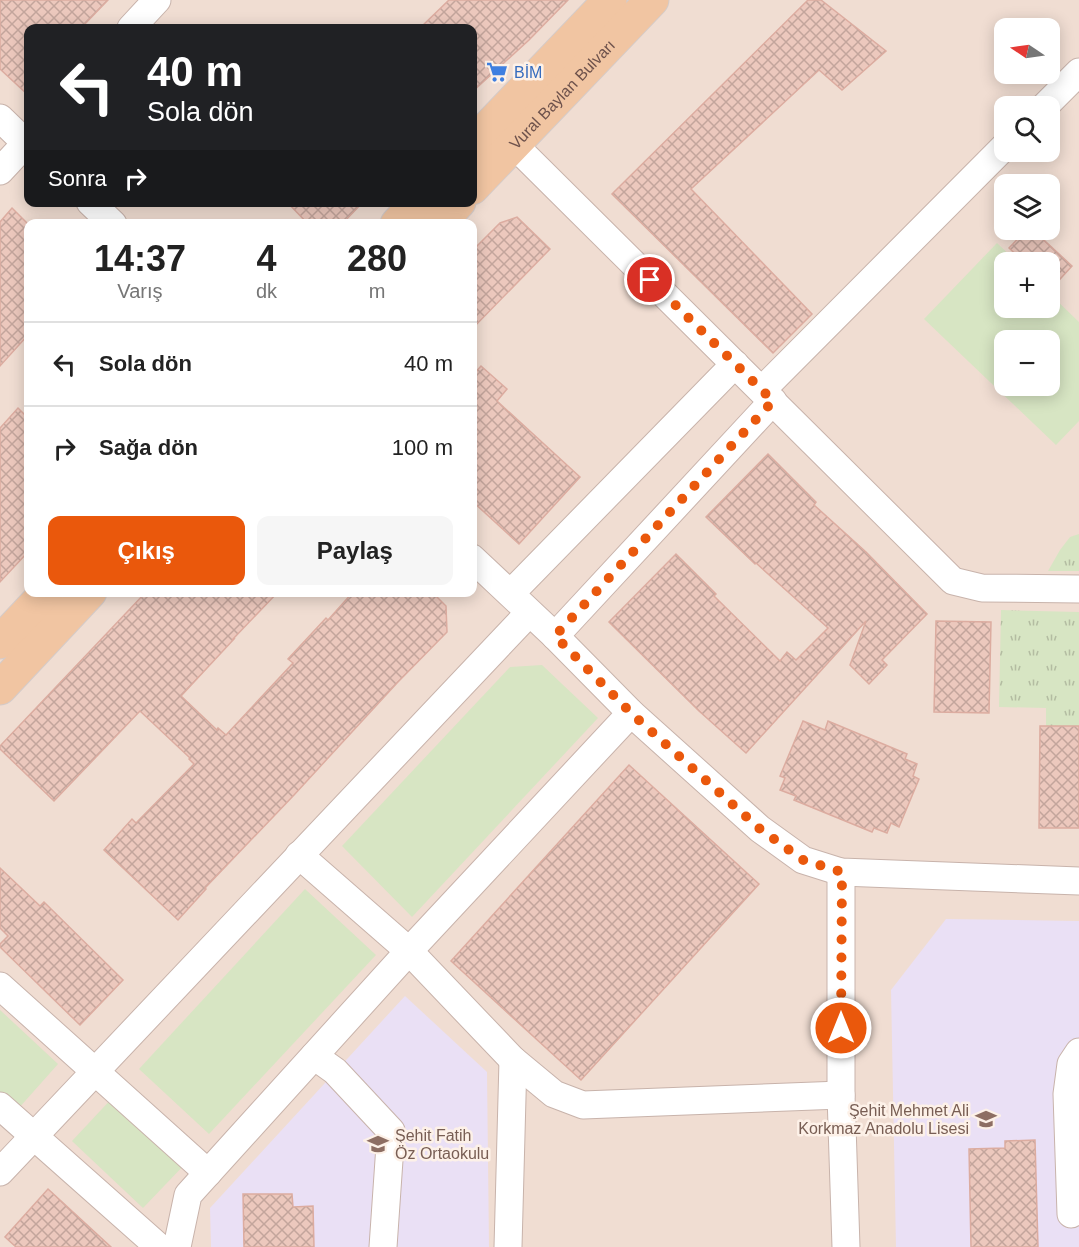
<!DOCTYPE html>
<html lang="tr">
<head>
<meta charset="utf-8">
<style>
	body { margin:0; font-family:Arial,sans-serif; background:#f6f6f6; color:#222; height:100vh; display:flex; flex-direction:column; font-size:22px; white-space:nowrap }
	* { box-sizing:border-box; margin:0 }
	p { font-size:20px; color:#767676 }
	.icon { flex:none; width:33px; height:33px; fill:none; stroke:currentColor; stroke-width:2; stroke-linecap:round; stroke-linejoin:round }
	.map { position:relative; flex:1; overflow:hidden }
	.drawer { position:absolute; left:24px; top:219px; width:453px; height:378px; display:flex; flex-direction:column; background:#fff; border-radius:12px; box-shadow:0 3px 15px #0003 }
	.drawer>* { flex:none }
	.banner { position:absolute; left:24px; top:24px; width:453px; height:183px; border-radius:12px; box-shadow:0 3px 15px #0003; background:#202124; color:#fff; overflow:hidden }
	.needle { width:39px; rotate:283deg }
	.fabs { position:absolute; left:994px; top:18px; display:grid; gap:12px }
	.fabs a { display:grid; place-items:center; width:66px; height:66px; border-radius:12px; background:#fff; box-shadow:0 3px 15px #0003; font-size:30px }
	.pin { position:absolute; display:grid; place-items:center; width:51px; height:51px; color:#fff; margin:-26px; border:3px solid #fff; border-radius:50%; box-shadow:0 2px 6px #0007 }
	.me { position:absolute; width:66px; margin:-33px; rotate:0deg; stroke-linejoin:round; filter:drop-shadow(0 0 4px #0008) }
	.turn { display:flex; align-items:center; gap:21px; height:126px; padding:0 24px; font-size:27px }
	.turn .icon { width:78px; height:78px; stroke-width:2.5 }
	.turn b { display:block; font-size:42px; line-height:51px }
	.then { display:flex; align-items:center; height:57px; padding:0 24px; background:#0003; gap:12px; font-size:22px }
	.eta { display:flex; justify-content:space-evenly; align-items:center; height:102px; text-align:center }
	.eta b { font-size:36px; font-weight:800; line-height:42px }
	.action { display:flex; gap:12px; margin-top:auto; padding:12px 24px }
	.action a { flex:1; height:69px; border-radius:12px; background:#ea580c; color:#fff; font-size:24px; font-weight:800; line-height:69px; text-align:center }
	.action a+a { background:#f6f6f6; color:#222 }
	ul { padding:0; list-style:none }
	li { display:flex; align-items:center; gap:18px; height:84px; padding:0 24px; border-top:2px solid #e0e0e0 }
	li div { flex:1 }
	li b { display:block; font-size:22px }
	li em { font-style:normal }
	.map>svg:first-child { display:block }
	.residential { fill:#f0ddd2; fill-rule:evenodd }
	.education { fill:#eae0f5 }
	.grass { fill:url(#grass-tufts) }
	.green { fill:#d7e5c3; fill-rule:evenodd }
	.building { fill:url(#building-cross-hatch); stroke:#dcaca0; stroke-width:1.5 }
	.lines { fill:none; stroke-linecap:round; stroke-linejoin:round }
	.minor-casing { stroke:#c8b3ab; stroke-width:29 }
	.major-casing { stroke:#d4cbc9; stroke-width:35 }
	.minor { stroke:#fff; stroke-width:27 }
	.major { stroke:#f1c5a2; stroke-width:33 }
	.route { stroke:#ea580c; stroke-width:10; stroke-dasharray:0 18 }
	.labels { text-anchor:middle; stroke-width:5; stroke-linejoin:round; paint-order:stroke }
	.shop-label { font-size:16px; fill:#366cbe; stroke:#fdf1e8; text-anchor:start }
	.street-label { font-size:16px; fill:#6e524c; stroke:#fdf1e8 }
	.education-label { font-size:16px; fill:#785e54; stroke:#fdf1e8; text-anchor:end }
</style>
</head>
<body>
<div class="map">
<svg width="1079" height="1247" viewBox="0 0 1079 1247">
	<defs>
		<pattern id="grass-tufts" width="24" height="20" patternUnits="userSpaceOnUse" patternTransform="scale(1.5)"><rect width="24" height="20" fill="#d7e5c3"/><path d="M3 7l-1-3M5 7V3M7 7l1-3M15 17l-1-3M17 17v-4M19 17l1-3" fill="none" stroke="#b3bca1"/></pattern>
		<pattern id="building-cross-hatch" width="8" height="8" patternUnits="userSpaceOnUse" patternTransform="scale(1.5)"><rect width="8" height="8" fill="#ecc8bd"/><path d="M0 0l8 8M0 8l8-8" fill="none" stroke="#c3a59c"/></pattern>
	</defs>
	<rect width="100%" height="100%" fill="#f9ece3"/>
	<path class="residential" d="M0 0H1079V1247H0ZM28 28H472V202H28ZM1005 28H1050V74H1005ZM1005 106H1050V152H1005ZM1005 184H1050V230H1005ZM28 224H472V592H28ZM1005 262H1050V308H1005ZM1005 340H1050V386H1005Z"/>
	<g class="education">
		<polygon points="946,919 1079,921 1079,1247 896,1247 891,990"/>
		<polygon points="405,996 487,1072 489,1247 211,1247 210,1208"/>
	</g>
	<g class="grass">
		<polygon points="1079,534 1079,571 1048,571 1060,550 1070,537"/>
		<polygon points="1001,610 1079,612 1079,726 1046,726 1046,708 999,707"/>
	</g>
	<g class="green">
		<path d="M997 243 1017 262H1005V308H1050V294L1079 322V421L1056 445 924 319ZM1005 340H1050V386H1005Z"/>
		<polygon points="542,665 598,718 412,917 342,846 510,667"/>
		<polygon points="305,889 376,955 209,1134 139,1069"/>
		<polygon points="0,1010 58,1064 18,1109 0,1093"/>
		<polygon points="116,1094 187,1162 143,1208 72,1141"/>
	</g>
	<g class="building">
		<polygon points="0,0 108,0 81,28 28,28 28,95 0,69"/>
		<polygon points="449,0 568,0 529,40 472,92 472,28 420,28"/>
		<polygon points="808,0 821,0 886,51 842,90 819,70 691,189 812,314 773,353 612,194"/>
		<polygon points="287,202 363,202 342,224 308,224"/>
		<polygon points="12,208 28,224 28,335 0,366 0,222"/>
		<polygon points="517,217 550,249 472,329 472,251 500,223"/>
		<polygon points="1026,230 1033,230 1072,266 1050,290 1050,262 1024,262 1009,248"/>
		<polygon points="481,366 507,389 497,401 580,477 519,544 472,501 472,376"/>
		<polygon points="18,408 28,418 28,552 0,582 0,428"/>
		<polygon points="768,454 816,502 814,505 866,552 927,614 882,660 887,665 869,684 850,665 866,621 746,753 699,711 609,622 676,554 716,594 714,596 780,661 787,652 796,660 828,628 756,563 755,564 706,517"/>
		<polygon points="146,592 278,592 233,639 234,639 181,696 217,730 218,728 226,735 293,663 288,659 326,618 328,620 353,592 432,592 446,606 447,632 397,683 294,795 205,888 206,889 178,920 104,850 132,819 136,823 194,764 189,759 190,758 140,711 54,801 0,749 0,746"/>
		<polygon points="936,621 991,622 989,713 934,712"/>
		<polygon points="803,721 825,730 828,721 907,754 905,759 917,764 913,776 919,779 899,827 891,823 887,833 874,828 872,832 794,800 796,796 780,790 785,778 780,776"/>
		<polygon points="1040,726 1079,726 1079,828 1039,828"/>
		<polygon points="629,765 759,884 581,1080 451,961"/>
		<polygon points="0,868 40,906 44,902 123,980 80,1025 0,947 0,944 8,936 0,928"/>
		<polygon points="1035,1140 1038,1247 971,1247 969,1149 1005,1148 1005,1141"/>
		<polygon points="48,1189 111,1247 16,1247 5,1237"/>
		<polygon points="243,1194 292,1194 293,1207 313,1206 314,1247 244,1247"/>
	</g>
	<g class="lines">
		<defs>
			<g id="minor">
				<polyline points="131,28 157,0"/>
				<polyline points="1045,106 1079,72"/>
				<polyline points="0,118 28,145"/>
				<polyline points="499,130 953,581 982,588 1079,589"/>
				<polyline points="0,171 28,141"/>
				<polyline points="90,202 113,224"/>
				<polyline points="762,390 1005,146"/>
				<polyline points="472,558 555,636 631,713 760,829 803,860 841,872 1079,881"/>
				<polyline points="511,593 735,364"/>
				<polyline points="555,636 773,401"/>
				<polyline points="299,855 409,951 513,1060 554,1094 583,1105 841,1095"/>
				<polyline points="841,872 841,1095 846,1247"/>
				<polyline points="0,986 208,1173"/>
				<polyline points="314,1056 335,1071 391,1131 383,1247"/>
				<polyline points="0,1106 159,1247"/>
				<polyline points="0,1172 529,613"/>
				<polyline points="1071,1214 1067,1094 1071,1064 1079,1052"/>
				<polyline points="177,1247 188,1195 409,951 631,713"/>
				<polyline points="508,1247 513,1060"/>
			</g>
			<g id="major">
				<polyline points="472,144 610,0"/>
				<path id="s1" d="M472 188 652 0"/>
				<polyline points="397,224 417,202"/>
				<polyline points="439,224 459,202"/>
				<polyline points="0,642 47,592"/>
				<polyline points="0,688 90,592"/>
			</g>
		</defs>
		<use href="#minor" class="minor-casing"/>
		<use href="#major" class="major-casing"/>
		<use href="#minor" class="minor"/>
		<use href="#major" class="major"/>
	</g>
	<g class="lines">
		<polyline class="route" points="650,280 773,401 555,636 631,713 760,829 803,860 842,872 841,1028"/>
	</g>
	<defs>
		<symbol id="supermarket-bare" viewBox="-9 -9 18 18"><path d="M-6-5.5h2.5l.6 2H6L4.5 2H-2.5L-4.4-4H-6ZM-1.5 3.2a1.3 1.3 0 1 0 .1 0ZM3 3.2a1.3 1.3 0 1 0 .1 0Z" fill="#3f7fe0" stroke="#fdf1e8" stroke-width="2.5" paint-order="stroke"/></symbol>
		<symbol id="school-bare" viewBox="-9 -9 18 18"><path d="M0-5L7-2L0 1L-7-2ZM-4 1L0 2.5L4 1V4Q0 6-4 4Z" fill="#8d6e63" stroke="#fdf1e8" stroke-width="2.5" paint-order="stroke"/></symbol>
	</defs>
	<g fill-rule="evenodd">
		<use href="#supermarket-bare" x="482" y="57" width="30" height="30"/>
		<use href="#school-bare" x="971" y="1104" width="30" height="30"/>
		<use href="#school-bare" x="363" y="1129" width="30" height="30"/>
	</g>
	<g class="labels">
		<g class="shop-label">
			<text x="514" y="78">BİM</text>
		</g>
		<g class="street-label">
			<text dy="6" stroke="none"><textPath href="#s1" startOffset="130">Vural Baylan Bulvarı</textPath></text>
		</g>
		<g class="education-label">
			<text x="969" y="1116">Şehit Mehmet Ali<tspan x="969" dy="18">Korkmaz Anadolu Lisesi</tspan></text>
			<text x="395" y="1141" text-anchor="start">Şehit Fatih<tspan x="395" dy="18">Öz Ortaokulu</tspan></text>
		</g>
	</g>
</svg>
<div class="fabs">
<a><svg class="needle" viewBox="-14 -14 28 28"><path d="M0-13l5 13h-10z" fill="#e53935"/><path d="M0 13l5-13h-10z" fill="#767676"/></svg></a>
<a><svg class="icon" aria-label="search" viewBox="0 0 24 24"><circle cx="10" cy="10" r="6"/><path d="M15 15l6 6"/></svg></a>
<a><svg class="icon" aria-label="layers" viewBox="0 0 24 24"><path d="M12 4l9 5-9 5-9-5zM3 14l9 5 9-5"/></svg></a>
<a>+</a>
<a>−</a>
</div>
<div class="pin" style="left:650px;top:280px;background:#d93025"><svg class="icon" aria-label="arrive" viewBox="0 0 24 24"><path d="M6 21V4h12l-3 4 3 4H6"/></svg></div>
<svg class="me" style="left:841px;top:1028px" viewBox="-20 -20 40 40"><circle r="17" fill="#ea580c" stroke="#fff" stroke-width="3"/><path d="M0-11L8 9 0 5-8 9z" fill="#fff"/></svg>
<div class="banner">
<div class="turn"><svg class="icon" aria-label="left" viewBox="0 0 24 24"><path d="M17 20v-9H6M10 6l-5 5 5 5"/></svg><div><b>40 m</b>Sola dön</div></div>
<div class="then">Sonra<svg class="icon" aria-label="right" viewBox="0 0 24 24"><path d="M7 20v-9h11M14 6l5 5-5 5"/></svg></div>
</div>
<section class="drawer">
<div class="eta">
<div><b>14:37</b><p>Varış</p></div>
<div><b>4</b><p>dk</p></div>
<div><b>280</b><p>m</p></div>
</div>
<ul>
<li><svg class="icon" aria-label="left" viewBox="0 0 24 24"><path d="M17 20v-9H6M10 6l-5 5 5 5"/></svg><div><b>Sola dön</b></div><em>40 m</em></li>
<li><svg class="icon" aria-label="right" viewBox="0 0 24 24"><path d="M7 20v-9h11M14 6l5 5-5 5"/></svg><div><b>Sağa dön</b></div><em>100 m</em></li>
</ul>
<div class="action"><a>Çıkış</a><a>Paylaş</a></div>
</section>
</div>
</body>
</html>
